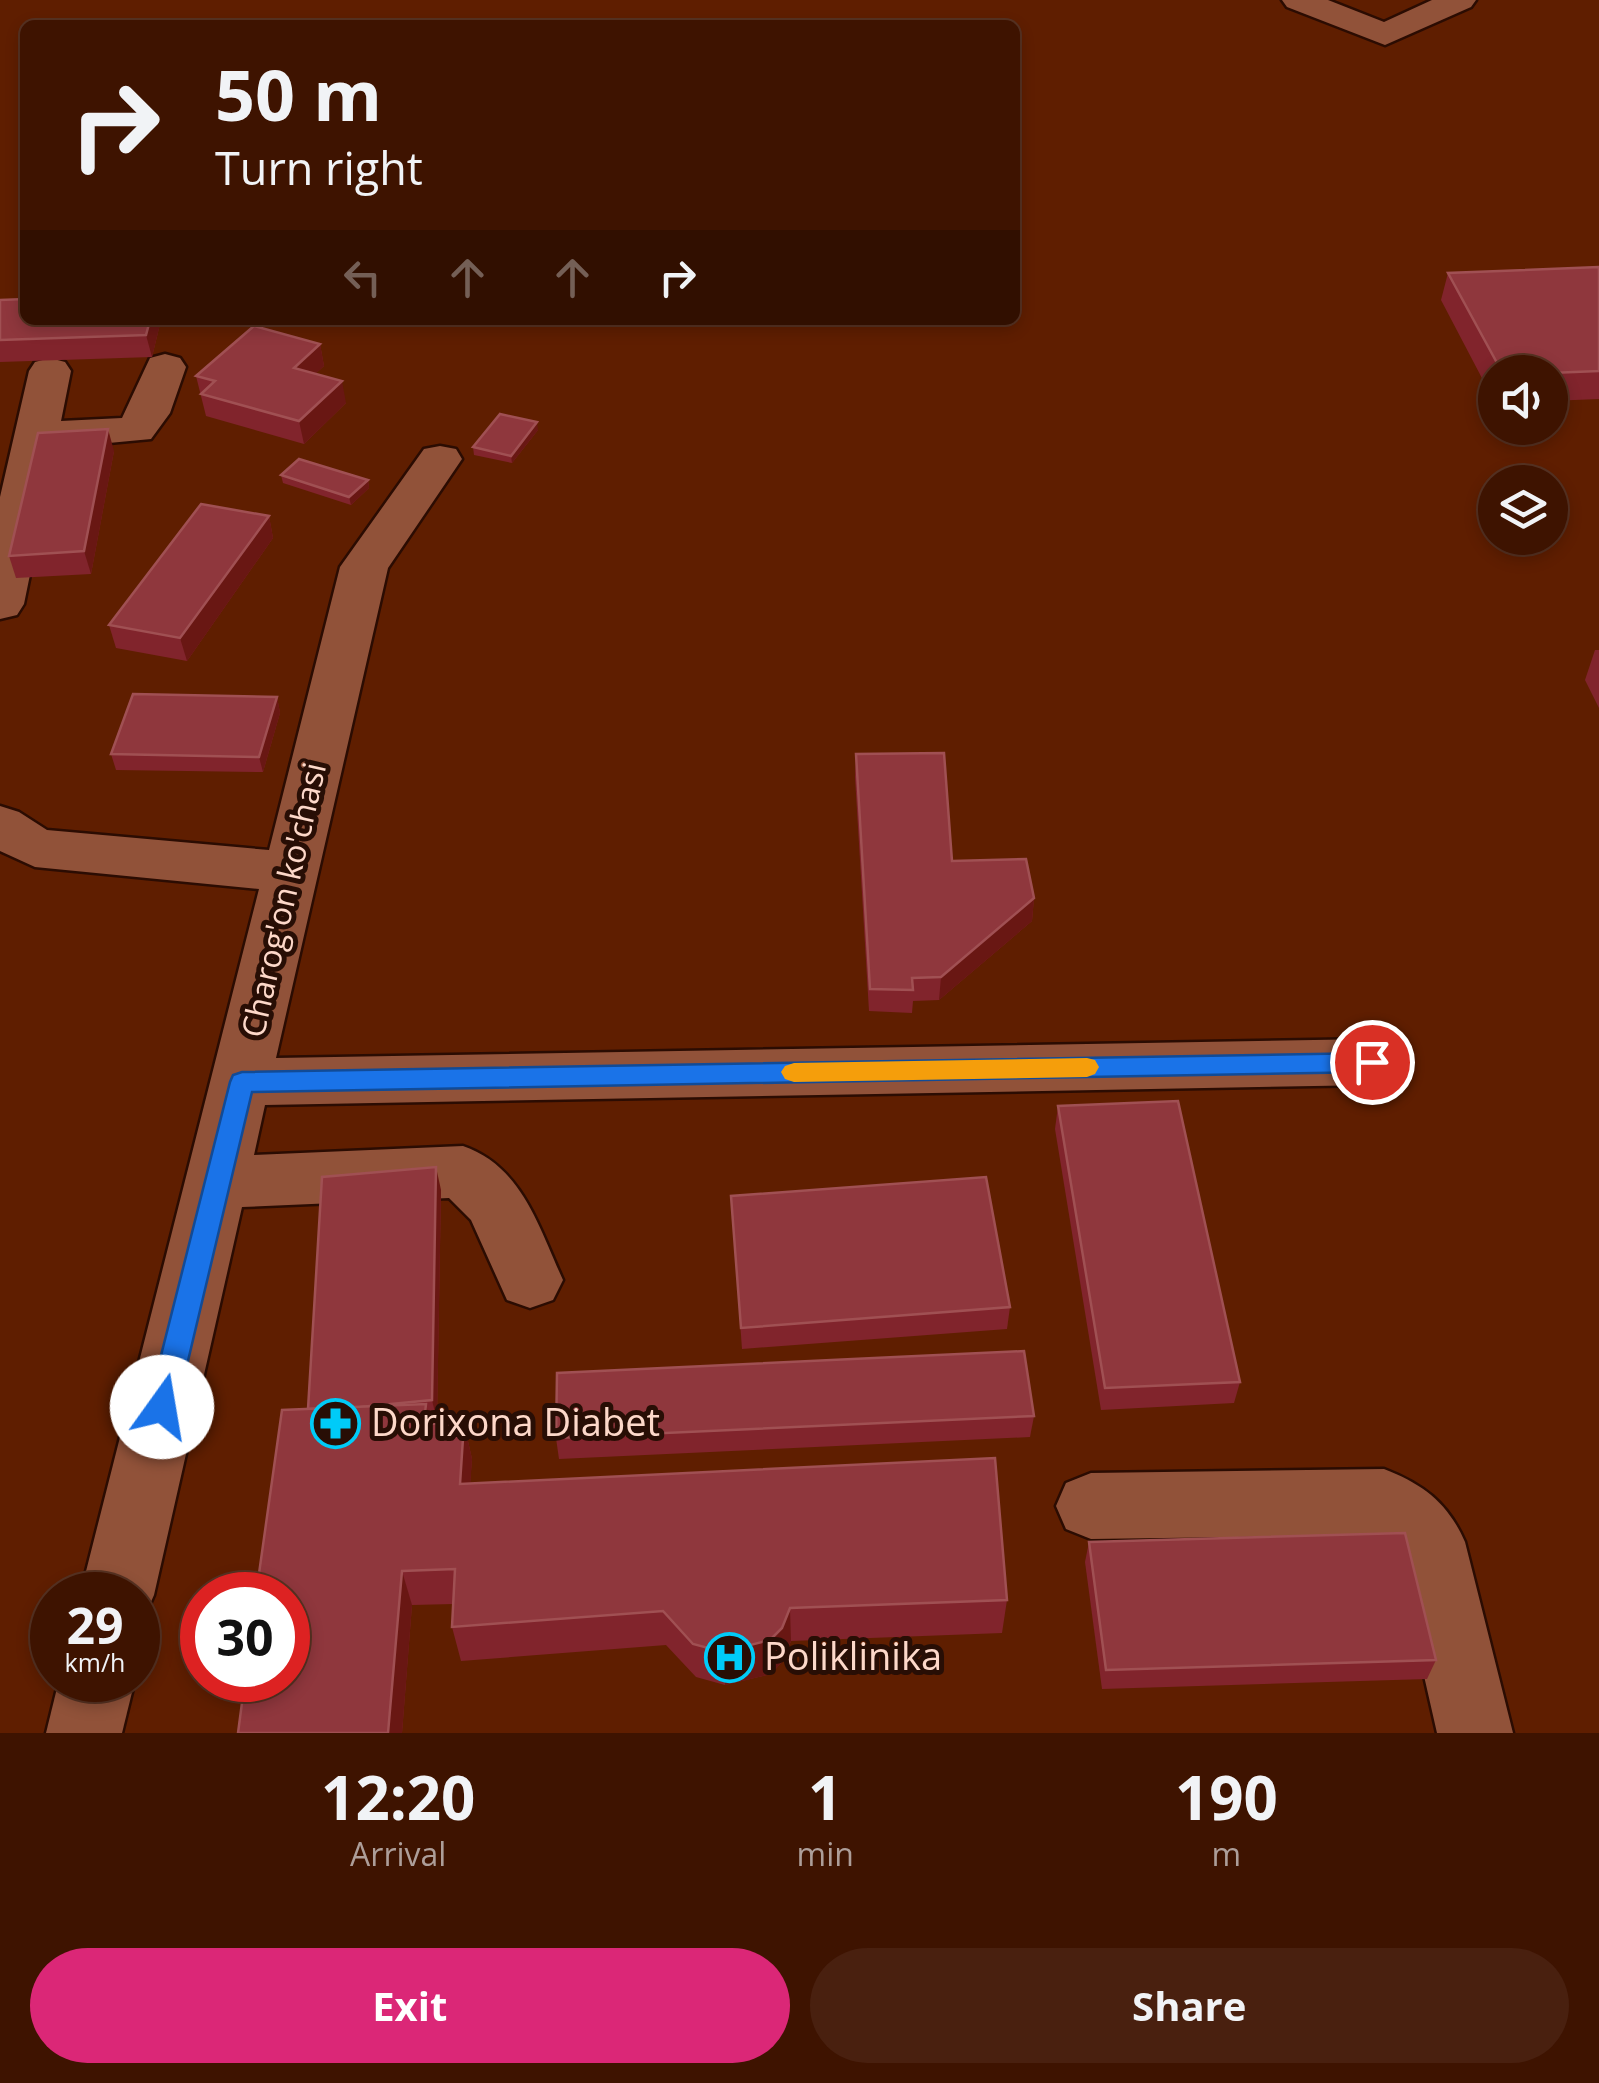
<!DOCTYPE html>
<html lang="en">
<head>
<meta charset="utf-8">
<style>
	body { margin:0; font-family:"Open Sans",sans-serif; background:#49200f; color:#f1f3f6; height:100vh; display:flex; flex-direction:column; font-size:38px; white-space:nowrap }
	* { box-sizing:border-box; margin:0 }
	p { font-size:32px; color:#ad9e99 }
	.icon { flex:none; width:55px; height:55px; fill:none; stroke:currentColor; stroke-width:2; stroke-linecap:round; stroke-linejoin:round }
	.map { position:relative; height:1733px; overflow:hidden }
	.sheet { display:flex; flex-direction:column; background:#3e1300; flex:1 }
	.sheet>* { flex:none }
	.guide { position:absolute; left:20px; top:20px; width:1000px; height:305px; border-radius:15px; box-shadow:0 5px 15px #0003,0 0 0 2px #573222; background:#3e1300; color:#f1f3f6; overflow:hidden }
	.tools { position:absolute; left:1478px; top:355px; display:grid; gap:20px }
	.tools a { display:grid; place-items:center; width:90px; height:90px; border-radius:50%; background:#3e1300; box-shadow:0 5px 15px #0003,0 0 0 2px #573222; font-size:50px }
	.speed { position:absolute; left:30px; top:1572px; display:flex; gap:20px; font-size:50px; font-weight:700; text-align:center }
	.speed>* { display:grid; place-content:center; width:130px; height:130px; border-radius:50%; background:#3e1300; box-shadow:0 5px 15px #0003,0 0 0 2px #573222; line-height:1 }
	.speed small { font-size:25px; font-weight:400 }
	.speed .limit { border:15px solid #d22; background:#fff; color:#111 }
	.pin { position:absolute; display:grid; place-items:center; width:85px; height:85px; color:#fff; margin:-42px; border:5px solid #fff; border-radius:50%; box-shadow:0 2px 10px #0007 }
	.me { position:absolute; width:110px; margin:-55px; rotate:13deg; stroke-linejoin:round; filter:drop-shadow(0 0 8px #0008) }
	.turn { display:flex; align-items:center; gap:35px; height:210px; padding:0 30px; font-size:45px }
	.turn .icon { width:130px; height:130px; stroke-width:2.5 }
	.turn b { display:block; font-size:70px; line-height:85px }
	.lanes { display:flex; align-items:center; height:95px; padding:0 30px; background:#0003; justify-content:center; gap:50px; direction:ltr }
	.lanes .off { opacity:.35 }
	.eta { display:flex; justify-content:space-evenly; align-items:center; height:170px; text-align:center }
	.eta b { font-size:60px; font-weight:700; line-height:70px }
	.action { display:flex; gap:20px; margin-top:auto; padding:20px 30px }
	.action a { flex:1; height:115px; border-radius:60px; background:#db2777; color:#fff; font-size:40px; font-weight:700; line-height:115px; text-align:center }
	.action a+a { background:#49200f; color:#f1f3f6 }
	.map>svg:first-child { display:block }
	.built { fill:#5f1e00; fill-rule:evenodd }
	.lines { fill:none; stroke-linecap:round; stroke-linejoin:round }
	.minor-casing { stroke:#2b0c02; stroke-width:5 }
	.minor { fill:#915239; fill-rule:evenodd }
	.wall { fill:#81242c }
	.shaded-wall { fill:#691713 }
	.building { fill:#8f373d; stroke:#a05053; stroke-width:2.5 }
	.route { fill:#1a73e8; stroke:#114b97; stroke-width:2.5 }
	.slow { fill:#f59e0b }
	.labels { text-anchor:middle; stroke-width:10; stroke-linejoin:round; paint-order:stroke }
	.street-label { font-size:32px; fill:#fdd8c9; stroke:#280e05 }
	.near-poi-label { font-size:38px; fill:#fdd8c9; stroke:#280e05; text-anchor:start }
</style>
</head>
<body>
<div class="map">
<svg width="1599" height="1733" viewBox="0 0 1599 1733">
	<rect width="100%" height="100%" fill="#531900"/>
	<path class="built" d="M0 0H1599V1733H0ZM25 25H1015V320H25ZM1495 372H1550V428H1495ZM1495 482H1550V538H1495ZM52 1595H138V1680H52ZM202 1595H288V1680H202Z"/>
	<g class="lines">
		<defs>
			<g id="minor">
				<polygon points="1282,0 1328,0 1384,22 1432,0 1476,0 1471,7 1385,45 1287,7"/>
				<polygon points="165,354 180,358 186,367 170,413 151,439 56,448 24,604 17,615 0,619 0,497 29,371 35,362 50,358 65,362 71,371 61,421 122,418 150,358"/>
				<path d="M440 446 456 449 462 459 388 568 276 1058 1373 1039 1394 1045 1403 1062 1394 1079 1373 1085 265 1105 254 1155 463 1146C522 1166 539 1228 563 1280L553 1300 530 1308 507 1300 471 1220 449 1198 242 1207 154 1595 143 1620 138 1622V1595H80L259 889 35 867 0 851V806L19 812 47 830 269 850 340 567 424 449Z"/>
				<path d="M1384 1469C1423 1484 1448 1503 1465 1542L1513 1733H1437L1397 1557 1374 1535 1091 1539 1066 1529 1056 1506 1066 1483 1091 1473Z"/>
				<polygon points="59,1680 135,1680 122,1733 46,1733"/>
			</g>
		</defs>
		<use href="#minor" class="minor-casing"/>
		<use href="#minor" class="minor"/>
	</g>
	<g class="wall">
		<polygon points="1599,267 1599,399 1550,401 1550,372 1495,372 1495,403 1441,300 1448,273"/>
		<polygon points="0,300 161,320 152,357 0,362"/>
		<polygon points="320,344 324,366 315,374 346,403 304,444 206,416 196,376"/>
		<polygon points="538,430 512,463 474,455 473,447"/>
		<polygon points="114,451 91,574 16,578 9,556"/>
		<polygon points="281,475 368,480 369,488 351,505 283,483"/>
		<polygon points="269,516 273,538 187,661 116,648 109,625"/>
		<polygon points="1595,650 1599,650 1599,708 1585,680"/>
		<polygon points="277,697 280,713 263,772 116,770 111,754"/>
		<polygon points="856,754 952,861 1034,898 1032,921 939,1000 913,1001 912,1013 869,1011 855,777"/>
		<polygon points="1058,1106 1240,1382 1234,1403 1101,1410 1055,1129"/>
		<polygon points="441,1190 437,1421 430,1422 430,1424 464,1423 472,1459 470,1484 1007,1600 1002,1633 791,1641 783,1661 771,1674 725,1685 696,1677 666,1645 461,1661 452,1627 454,1604 412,1605 402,1733 238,1733 308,1409"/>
		<polygon points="731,1196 1010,1307 1007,1329 742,1349"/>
		<polygon points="1034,1416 1030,1437 559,1459 556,1438"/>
		<polygon points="1089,1542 1436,1660 1427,1679 1102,1689 1085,1562"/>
	</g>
	<g class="shaded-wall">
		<polygon points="150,320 161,320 152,357 146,335"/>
		<polygon points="320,344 324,366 298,390 294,368"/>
		<polygon points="342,381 346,403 304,444 299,421"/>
		<polygon points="537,422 538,430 512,463 511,456"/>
		<polygon points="108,429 114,451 91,574 84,551"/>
		<polygon points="368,480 369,488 351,505 349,497"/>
		<polygon points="269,516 273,538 187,661 180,638"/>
		<polygon points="277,697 280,713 263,772 259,757"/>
		<polygon points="1034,898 1032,921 939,1000 941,977"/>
		<polygon points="436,1167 441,1190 437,1421 432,1400"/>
		<polygon points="426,1404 434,1440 424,1424"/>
		<polygon points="464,1423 472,1459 468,1519 460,1484"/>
		<polygon points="402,1571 412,1605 402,1733 388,1733"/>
		<polygon points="790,1608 791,1641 783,1661 771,1674 725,1685 723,1652"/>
	</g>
	<g class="building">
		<polygon points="1599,267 1599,371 1550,373 1502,372 1448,273"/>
		<polygon points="25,299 25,320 150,320 146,335 0,340 0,300"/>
		<polygon points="254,326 320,344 294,368 342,381 299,421 201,394 215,381 196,376"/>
		<polygon points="500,414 537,422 511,456 473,447"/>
		<polygon points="108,429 84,551 9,556 38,433"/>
		<polygon points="299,459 368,480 349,497 281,475"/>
		<polygon points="201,504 269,516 180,638 109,625"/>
		<polygon points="133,694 277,697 259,757 111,754"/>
		<polygon points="944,753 952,861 1026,859 1034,898 941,977 912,978 913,990 870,989 856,754"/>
		<polygon points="1178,1101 1240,1382 1105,1388 1058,1106"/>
		<polygon points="436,1167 432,1400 360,1407 308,1409 322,1177"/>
		<polygon points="986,1177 1010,1307 741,1328 731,1196"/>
		<polygon points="1024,1351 1034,1416 556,1438 557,1373"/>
		<polygon points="426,1404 424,1424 464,1423 460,1484 995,1458 1007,1600 790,1608 782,1628 770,1640 723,1652 693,1644 663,1611 452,1627 455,1569 402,1571 388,1733 238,1733 245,1680 288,1680 288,1595 256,1595 282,1410"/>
		<polygon points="1405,1533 1436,1660 1106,1670 1089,1542"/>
	</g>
	<polygon class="route" points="1372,1053 1381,1055 1385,1062 1381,1069 1372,1072 252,1092 177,1407 173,1416 162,1420 152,1416 148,1407 230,1082 233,1075 242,1072"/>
	<polygon class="slow" points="1087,1058 1095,1060 1099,1067 1095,1074 1087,1077 794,1082 785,1079 781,1072 785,1066 794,1063"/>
	<defs>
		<symbol id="pharmacy-ring" viewBox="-11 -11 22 22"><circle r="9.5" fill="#280e05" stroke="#00cbf8" stroke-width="1.5"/><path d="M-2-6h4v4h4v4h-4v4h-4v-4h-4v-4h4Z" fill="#00cbf8"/></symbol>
		<symbol id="hospital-ring" viewBox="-11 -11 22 22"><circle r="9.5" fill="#280e05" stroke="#00cbf8" stroke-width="1.5"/><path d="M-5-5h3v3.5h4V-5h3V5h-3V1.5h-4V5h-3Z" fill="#00cbf8"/></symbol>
	</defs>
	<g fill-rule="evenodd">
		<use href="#pharmacy-ring" x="308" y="1396" width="55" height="55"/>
		<use href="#hospital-ring" x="702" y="1630" width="55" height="55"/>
	</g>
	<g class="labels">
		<g class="street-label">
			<text transform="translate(284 900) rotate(-77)" y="11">Charog'on ko'chasi</text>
		</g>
		<g class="near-poi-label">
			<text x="371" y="1436">Dorixona Diabet</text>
			<text x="764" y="1670">Poliklinika</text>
		</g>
	</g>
</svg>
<div class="tools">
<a><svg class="icon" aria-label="sound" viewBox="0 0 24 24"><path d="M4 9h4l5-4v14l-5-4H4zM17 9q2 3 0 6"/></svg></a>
<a><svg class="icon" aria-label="layers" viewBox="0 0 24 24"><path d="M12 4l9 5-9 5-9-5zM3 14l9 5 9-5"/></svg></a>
</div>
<div class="speed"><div>29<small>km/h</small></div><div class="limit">30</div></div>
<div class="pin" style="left:1372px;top:1062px;background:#d93025"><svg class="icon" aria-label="arrive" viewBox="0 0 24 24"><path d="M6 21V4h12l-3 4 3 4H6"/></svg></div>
<svg class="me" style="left:162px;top:1407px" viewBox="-20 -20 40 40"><circle r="19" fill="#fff"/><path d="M0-13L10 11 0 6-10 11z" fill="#1a73e8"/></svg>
<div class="guide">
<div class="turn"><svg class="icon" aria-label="right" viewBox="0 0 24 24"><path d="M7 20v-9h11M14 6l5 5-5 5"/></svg><div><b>50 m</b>Turn right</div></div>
<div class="lanes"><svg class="icon off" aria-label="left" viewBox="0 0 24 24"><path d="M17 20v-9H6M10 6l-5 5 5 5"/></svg><svg class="icon off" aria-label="ahead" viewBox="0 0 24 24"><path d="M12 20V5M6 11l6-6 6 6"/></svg><svg class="icon off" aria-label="ahead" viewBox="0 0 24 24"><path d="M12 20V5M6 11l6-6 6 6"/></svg><svg class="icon" aria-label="right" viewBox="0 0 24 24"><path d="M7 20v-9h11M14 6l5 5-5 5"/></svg></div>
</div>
</div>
<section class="sheet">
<div class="eta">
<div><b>12:20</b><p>Arrival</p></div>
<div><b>1</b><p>min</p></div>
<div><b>190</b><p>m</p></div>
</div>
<div class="action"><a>Exit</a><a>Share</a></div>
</section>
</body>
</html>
